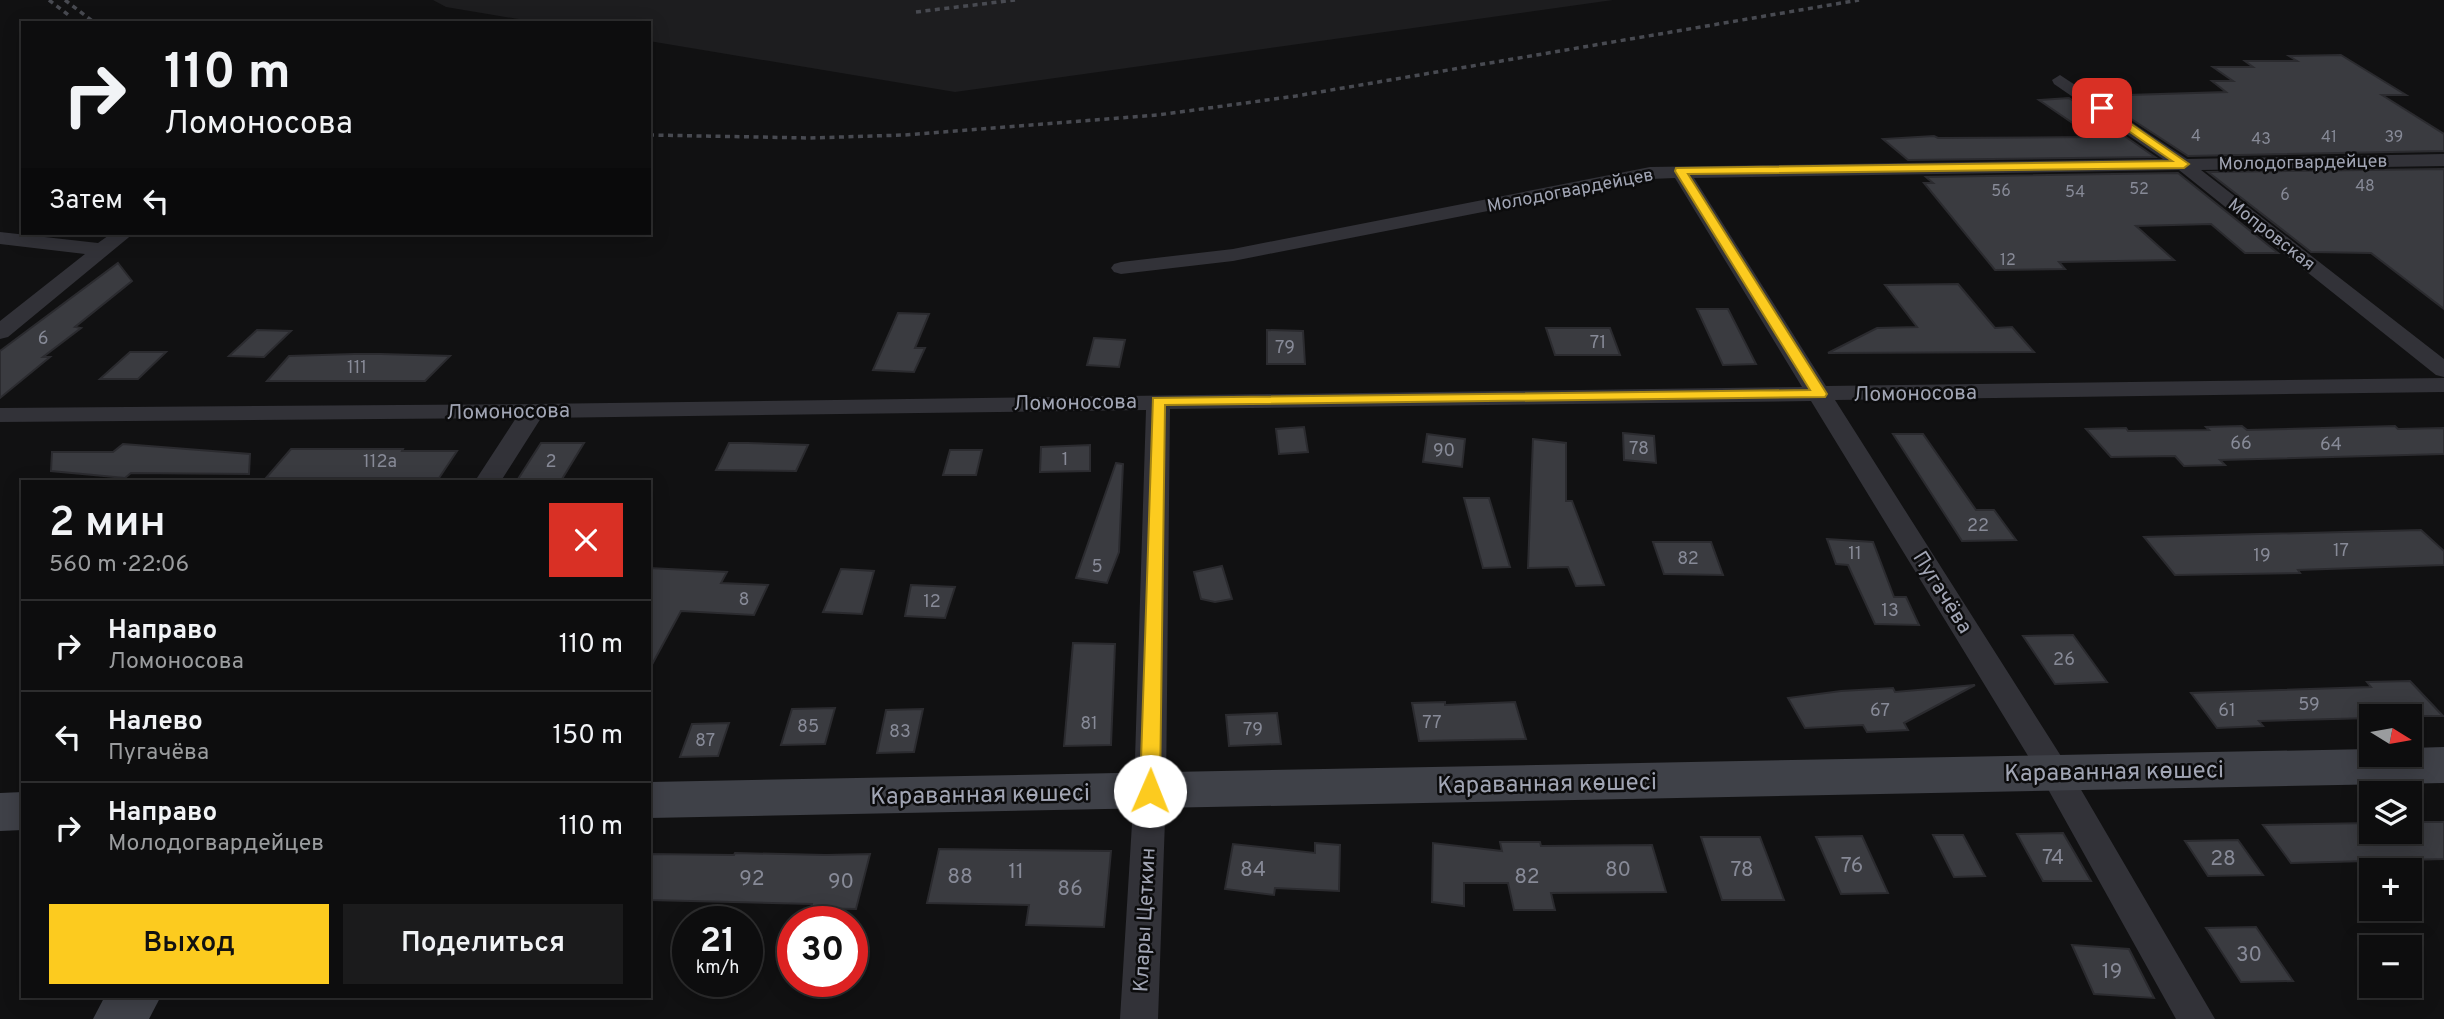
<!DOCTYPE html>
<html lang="ru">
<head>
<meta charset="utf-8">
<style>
	body { margin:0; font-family:Overpass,sans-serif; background:#1b1b1c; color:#f1f3f6; height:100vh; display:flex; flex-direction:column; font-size:26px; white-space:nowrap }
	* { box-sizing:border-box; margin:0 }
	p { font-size:23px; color:#9a9c9e }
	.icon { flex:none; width:38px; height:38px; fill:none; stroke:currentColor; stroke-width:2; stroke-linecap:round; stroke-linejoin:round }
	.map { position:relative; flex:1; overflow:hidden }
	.details { position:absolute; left:21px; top:480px; width:630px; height:518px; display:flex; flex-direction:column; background:#0d0d0e; border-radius:0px; box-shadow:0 4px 18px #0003,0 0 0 2px #2d2d2e }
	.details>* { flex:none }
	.guide { position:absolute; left:21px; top:21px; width:630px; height:214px; border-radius:0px; box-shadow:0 4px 18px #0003,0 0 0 2px #2d2d2e; background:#0d0d0e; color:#f1f3f6; overflow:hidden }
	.needle { width:46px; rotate:101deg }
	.buttons { position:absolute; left:2359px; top:704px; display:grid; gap:14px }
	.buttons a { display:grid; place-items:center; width:63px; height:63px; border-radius:0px; background:#0d0d0e; box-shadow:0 4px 18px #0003,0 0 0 2px #2d2d2e; font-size:35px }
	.speed { position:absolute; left:672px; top:906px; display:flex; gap:14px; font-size:35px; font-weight:700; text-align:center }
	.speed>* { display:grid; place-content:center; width:91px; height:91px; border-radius:50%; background:#0d0d0e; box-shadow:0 4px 18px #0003,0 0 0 2px #2d2d2e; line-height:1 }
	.speed small { font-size:18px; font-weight:400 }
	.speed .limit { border:10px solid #d22; background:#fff; color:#111 }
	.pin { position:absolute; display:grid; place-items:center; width:60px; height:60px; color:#fff; margin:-30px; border-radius:14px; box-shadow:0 4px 10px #0006 }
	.me { position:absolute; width:77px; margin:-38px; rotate:1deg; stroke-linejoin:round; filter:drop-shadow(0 0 5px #0008) }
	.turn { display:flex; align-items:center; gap:24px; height:147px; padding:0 28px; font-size:32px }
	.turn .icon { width:91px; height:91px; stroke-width:2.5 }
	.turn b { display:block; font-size:49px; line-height:60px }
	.then { display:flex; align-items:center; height:66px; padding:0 28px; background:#0003; gap:14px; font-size:26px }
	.round { display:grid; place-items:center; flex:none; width:74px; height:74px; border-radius:0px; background:#1b1b1c }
	.summary { display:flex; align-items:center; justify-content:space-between; height:119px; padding:0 28px }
	h1 { font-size:42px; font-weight:600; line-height:52px }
	.cta { display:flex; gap:14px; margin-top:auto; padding:14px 28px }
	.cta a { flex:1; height:80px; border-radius:0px; background:#fccb1f; color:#111; font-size:28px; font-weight:600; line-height:80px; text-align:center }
	.cta a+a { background:#1b1b1c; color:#f1f3f6 }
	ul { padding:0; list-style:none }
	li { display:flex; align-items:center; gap:21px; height:91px; padding:0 28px; border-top:2px solid #2d2d2e }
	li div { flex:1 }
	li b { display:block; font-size:26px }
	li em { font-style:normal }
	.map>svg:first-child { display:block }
	.built { fill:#1d1d1f }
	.building { fill:#3a3b40; stroke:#2b2b2f; stroke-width:2 }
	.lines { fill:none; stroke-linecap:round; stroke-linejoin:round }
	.street { fill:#323238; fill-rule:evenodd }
	.secondary { fill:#3f4148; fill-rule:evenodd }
	.rail { stroke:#484a51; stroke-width:3.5; stroke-dasharray:5 4.5; stroke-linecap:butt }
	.route { fill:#fccb1f; stroke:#a48414; stroke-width:2 }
	.labels { text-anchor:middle; stroke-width:5; stroke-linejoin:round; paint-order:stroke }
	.far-number-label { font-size:16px; fill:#878a97 }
	.far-street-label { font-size:18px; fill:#a1a5b4; stroke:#0c0c0d }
	.number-label { font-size:18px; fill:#878a97 }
	.street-label { font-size:21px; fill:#a1a5b4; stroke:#0c0c0d }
	.near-number-label { font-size:21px; fill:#878a97 }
	.near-street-label { font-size:24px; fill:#a1a5b4; stroke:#0c0c0d }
</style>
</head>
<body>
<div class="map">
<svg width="2444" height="1019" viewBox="0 0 2444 1019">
	<rect width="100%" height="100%" fill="#111112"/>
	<polygon class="built" points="433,0 1613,0 955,92 649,41 649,23 542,23 446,7"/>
	<g class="building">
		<polygon points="2341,55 2406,95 2382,95 2444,134 2444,151 2188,156 2096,96 2226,92 2212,81 2233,81 2213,67 2253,67 2245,61 2297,61 2289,56"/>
		<polygon points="2069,98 2155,157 1908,160 1883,139 1934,136 1938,138 2093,137 2039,100"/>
		<polygon points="2444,169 2444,309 2371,253 2311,252 2208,172"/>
		<polygon points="2178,173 2278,253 2245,253 2211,224 2136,226 2174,260 2059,262 2065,269 1995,270 1924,183 1933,183 1926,177"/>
		<polygon points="118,263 132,281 75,327 81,328 43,357 50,357 0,398 0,351"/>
		<polygon points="1958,284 1995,328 2012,327 2034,352 1828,353 1877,328 1917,327 1885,285"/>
		<polygon points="1697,309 1728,309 1756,364 1723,365"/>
		<polygon points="898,313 929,314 915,348 925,348 914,372 873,370"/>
		<polygon points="1546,328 1610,328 1620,355 1555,355"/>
		<polygon points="257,330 291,331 264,357 229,356"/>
		<polygon points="1267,330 1303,331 1305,364 1267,364"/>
		<polygon points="1094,338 1125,340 1119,367 1087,365"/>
		<polygon points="130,352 166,352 138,379 100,379"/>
		<polygon points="354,354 381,354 450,356 425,381 267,381 289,356"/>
		<polygon points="2242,426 2247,430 2395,426 2398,429 2444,428 2444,454 2220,460 2225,465 2184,466 2175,456 2111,457 2086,429 2126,428 2128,431 2209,430 2206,427"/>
		<polygon points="1304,427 1308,452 1279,454 1276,429"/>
		<polygon points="1623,433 1654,436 1656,463 1624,460"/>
		<polygon points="1427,434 1465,439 1462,467 1423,462"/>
		<polygon points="1893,434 1923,434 1976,510 1994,510 2016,540 1962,541"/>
		<polygon points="1533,439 1566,443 1566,501 1572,501 1604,585 1576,586 1568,567 1528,568"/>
		<polygon points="541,443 584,443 562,479 518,479"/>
		<polygon points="729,443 748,443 808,445 796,471 716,470"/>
		<polygon points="123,444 250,454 249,474 131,473 125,478 51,471 52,452 113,452"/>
		<polygon points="1090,445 1090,471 1040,472 1041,447"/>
		<polygon points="291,449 403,449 402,451 457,451 439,478 266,478"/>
		<polygon points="950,450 982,450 976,475 943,475"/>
		<polygon points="1116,463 1123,464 1119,552 1107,583 1076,578"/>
		<polygon points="1464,498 1489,498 1510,567 1483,568"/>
		<polygon points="2421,530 2444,551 2444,565 2298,570 2300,573 2175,575 2144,537"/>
		<polygon points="1827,539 1873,542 1894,597 1906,597 1919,625 1875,624 1848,565 1836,564"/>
		<polygon points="1653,542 1711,542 1723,575 1664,574"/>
		<polygon points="1222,566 1232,599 1215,602 1201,599 1194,572"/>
		<polygon points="649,568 727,572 721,583 768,585 754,615 681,611 649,670"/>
		<polygon points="841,569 874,571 862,614 823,612"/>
		<polygon points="911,585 955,587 945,618 905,616"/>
		<polygon points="2073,635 2107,682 2055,684 2023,636"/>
		<polygon points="1073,643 1115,644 1111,745 1064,746"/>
		<polygon points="2410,681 2443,716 2371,716 2371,718 2259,721 2263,726 2217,728 2191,693 2371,687 2367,682"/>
		<polygon points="1975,685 1904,723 1908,730 1867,732 1863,725 1805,728 1788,698 1841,691 1893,688 1895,692"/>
		<polygon points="1445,702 1445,705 1515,702 1526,739 1419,741 1412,703"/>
		<polygon points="835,708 825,744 781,745 792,709"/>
		<polygon points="923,709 914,752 877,753 886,710"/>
		<polygon points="1277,713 1281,744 1229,746 1226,715"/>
		<polygon points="729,723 718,756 680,757 692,724"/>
		<polygon points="2410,822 2444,822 2444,859 2291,863 2263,825 2371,823 2371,831 2410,831"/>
		<polygon points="2063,833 2091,881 2043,881 2017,834"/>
		<polygon points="1933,835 1963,835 1985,876 1954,877"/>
		<polygon points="1862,836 1888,893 1841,894 1816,837"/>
		<polygon points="1701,837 1760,837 1784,900 1722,900"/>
		<polygon points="2238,840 2263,875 2208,876 2185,841"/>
		<polygon points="1500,842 1540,842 1541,846 1652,845 1666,892 1551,893 1555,910 1514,910 1508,883 1464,883 1464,906 1432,902 1433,843 1502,851"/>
		<polygon points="1315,843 1340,845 1339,891 1275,888 1274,895 1225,889 1233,844 1315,853"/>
		<polygon points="939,849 1111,851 1104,927 1026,925 1029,905 927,903"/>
		<polygon points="735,853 826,855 870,854 856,909 811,908 812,904 649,900 649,854 734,855"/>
		<polygon points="2256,927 2293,981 2241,982 2206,928"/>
		<polygon points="2072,945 2129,949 2154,998 2094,994"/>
	</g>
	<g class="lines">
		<g class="street">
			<polygon points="2060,75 2187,159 2444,154 2444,166 2201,170 2444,359 2444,377 2436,375 2179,170 1694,178 1826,386 2444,378 2444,392 1835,400 2066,764 2215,1019 2176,1019 2044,782 1811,401 1170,409 1166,791 1158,1019 1120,1019 1134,791 1146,410 541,418 501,481 475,481 516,418 0,422 0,408 533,404 1802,387 1675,178 1650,179 1233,261 1121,274 1114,272 1111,268 1114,264 1121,262 1233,249 1650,167 2163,159 2054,84 2052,80"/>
			<polygon points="0,232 98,243 112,233 134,233 8,337 0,339 0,321 85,254 0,244"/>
		</g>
		<g class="secondary">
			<polygon points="2444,747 2444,783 649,818 649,782 2371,749 2371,754 2410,754 2410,748"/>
			<polygon points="23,792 23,830 0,831 0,793"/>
			<polygon points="105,996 161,996 149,1019 93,1019"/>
		</g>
		<g class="rail">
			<polyline points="49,0 71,17"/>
			<polyline points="65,0 95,23"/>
			<polyline points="916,12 1015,0"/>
			<polyline points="649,135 810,138 904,135 1158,115 1296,96 1859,0"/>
		</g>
	</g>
	<polygon class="route" points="2098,106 2105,106 2189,164 2184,168 1688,174 1827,394 1825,397 1165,405 1160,791 1157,796 1150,799 1143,796 1140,791 1153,398 1810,390 1675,171 1676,168 2172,161 2098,110"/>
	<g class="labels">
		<g class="far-number-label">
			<text x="2196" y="141">4</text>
			<text x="2329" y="142">41</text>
			<text x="2394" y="142">39</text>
			<text x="2261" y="144">43</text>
			<text x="2365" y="191">48</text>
			<text x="2139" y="194">52</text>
			<text x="2001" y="196">56</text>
			<text x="2075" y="197">54</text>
			<text x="2285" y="200">6</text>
			<text x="2008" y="265">12</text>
		</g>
		<g class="far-street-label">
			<text transform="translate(2303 162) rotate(-1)" y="6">Молодогвардейцев</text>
			<text transform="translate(1570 190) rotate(-11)" y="6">Молодогвардейцев</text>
			<text transform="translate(2272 234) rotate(38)" y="6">Мопровская</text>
		</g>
		<g class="number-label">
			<text x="43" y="344">6</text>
			<text x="1598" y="348">71</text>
			<text x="1285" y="353">79</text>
			<text x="357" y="373">111</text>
			<text x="2241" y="449">66</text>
			<text x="2331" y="450">64</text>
			<text x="1639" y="454">78</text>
			<text x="1444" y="456">90</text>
			<text x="1065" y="465">1</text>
			<text x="380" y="467">112а</text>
			<text x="551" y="467">2</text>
			<text x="1978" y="531">22</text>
			<text x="2341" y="556">17</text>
			<text x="1855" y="559">11</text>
			<text x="2262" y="561">19</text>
			<text x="1688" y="564">82</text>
			<text x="1097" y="572">5</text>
			<text x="744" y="605">8</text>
			<text x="932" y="607">12</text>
			<text x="1890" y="616">13</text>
			<text x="2064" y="665">26</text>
			<text x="2309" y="710">59</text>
			<text x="1880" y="716">67</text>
			<text x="2227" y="716">61</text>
			<text x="1432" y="728">77</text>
			<text x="1089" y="729">81</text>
			<text x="808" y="732">85</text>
			<text x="1253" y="735">79</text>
			<text x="900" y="737">83</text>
			<text x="705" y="746">87</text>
		</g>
		<g class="street-label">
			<text transform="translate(1915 393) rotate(-1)" y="7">Ломоносова</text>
			<text transform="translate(1075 402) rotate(-1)" y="7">Ломоносова</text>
			<text transform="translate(508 411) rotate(-1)" y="7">Ломоносова</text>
			<text transform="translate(1943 592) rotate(58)" y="7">Пугачёва</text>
			<text transform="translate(1144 920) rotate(-87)" y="7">Клары Цеткин</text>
		</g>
		<g class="near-number-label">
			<text x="2053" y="864">74</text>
			<text x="2223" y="865">28</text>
			<text x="1852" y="872">76</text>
			<text x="1253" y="876">84</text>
			<text x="1618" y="876">80</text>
			<text x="1742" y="876">78</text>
			<text x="1016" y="878">11</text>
			<text x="960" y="883">88</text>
			<text x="1527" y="883">82</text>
			<text x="752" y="885">92</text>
			<text x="841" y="888">90</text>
			<text x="1070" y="895">86</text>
			<text x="2249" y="961">30</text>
			<text x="2112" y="978">19</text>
		</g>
		<g class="near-street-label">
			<text transform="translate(2114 771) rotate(-1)" y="8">Караванная көшесі</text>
			<text transform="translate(1547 783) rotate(-1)" y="8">Караванная көшесі</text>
			<text transform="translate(980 794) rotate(-1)" y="8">Караванная көшесі</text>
		</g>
	</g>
</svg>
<div class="buttons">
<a><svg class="needle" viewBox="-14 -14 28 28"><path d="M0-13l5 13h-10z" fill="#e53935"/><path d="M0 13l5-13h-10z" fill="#9a9c9e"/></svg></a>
<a><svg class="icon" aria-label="layers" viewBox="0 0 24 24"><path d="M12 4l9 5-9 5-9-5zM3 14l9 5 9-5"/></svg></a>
<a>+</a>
<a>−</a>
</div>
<div class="speed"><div>21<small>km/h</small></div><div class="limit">30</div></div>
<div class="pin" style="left:2102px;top:108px;background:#d93025"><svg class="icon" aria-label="arrive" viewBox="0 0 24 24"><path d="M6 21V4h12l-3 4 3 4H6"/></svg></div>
<svg class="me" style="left:1150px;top:791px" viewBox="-20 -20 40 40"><circle r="19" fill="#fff"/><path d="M0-13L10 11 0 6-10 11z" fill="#fccb1f"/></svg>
<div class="guide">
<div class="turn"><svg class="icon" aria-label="right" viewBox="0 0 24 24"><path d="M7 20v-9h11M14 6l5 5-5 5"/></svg><div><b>110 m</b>Ломоносова</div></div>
<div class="then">Затем<svg class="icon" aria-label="left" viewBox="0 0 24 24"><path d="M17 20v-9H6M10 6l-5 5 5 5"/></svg></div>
</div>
<section class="details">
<div class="summary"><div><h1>2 мин</h1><p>560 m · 22:06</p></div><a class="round" style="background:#d93025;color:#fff"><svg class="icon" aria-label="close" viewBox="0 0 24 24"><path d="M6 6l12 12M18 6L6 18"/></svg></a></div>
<ul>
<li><svg class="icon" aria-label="right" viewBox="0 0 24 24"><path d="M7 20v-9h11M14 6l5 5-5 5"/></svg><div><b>Направо</b><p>Ломоносова</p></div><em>110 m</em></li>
<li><svg class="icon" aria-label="left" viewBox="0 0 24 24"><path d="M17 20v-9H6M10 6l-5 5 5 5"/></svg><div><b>Налево</b><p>Пугачёва</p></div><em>150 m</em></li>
<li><svg class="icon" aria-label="right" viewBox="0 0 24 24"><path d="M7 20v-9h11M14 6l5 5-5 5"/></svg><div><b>Направо</b><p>Молодогвардейцев</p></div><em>110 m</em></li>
</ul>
<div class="cta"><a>Выход</a><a>Поделиться</a></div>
</section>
</div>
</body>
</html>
